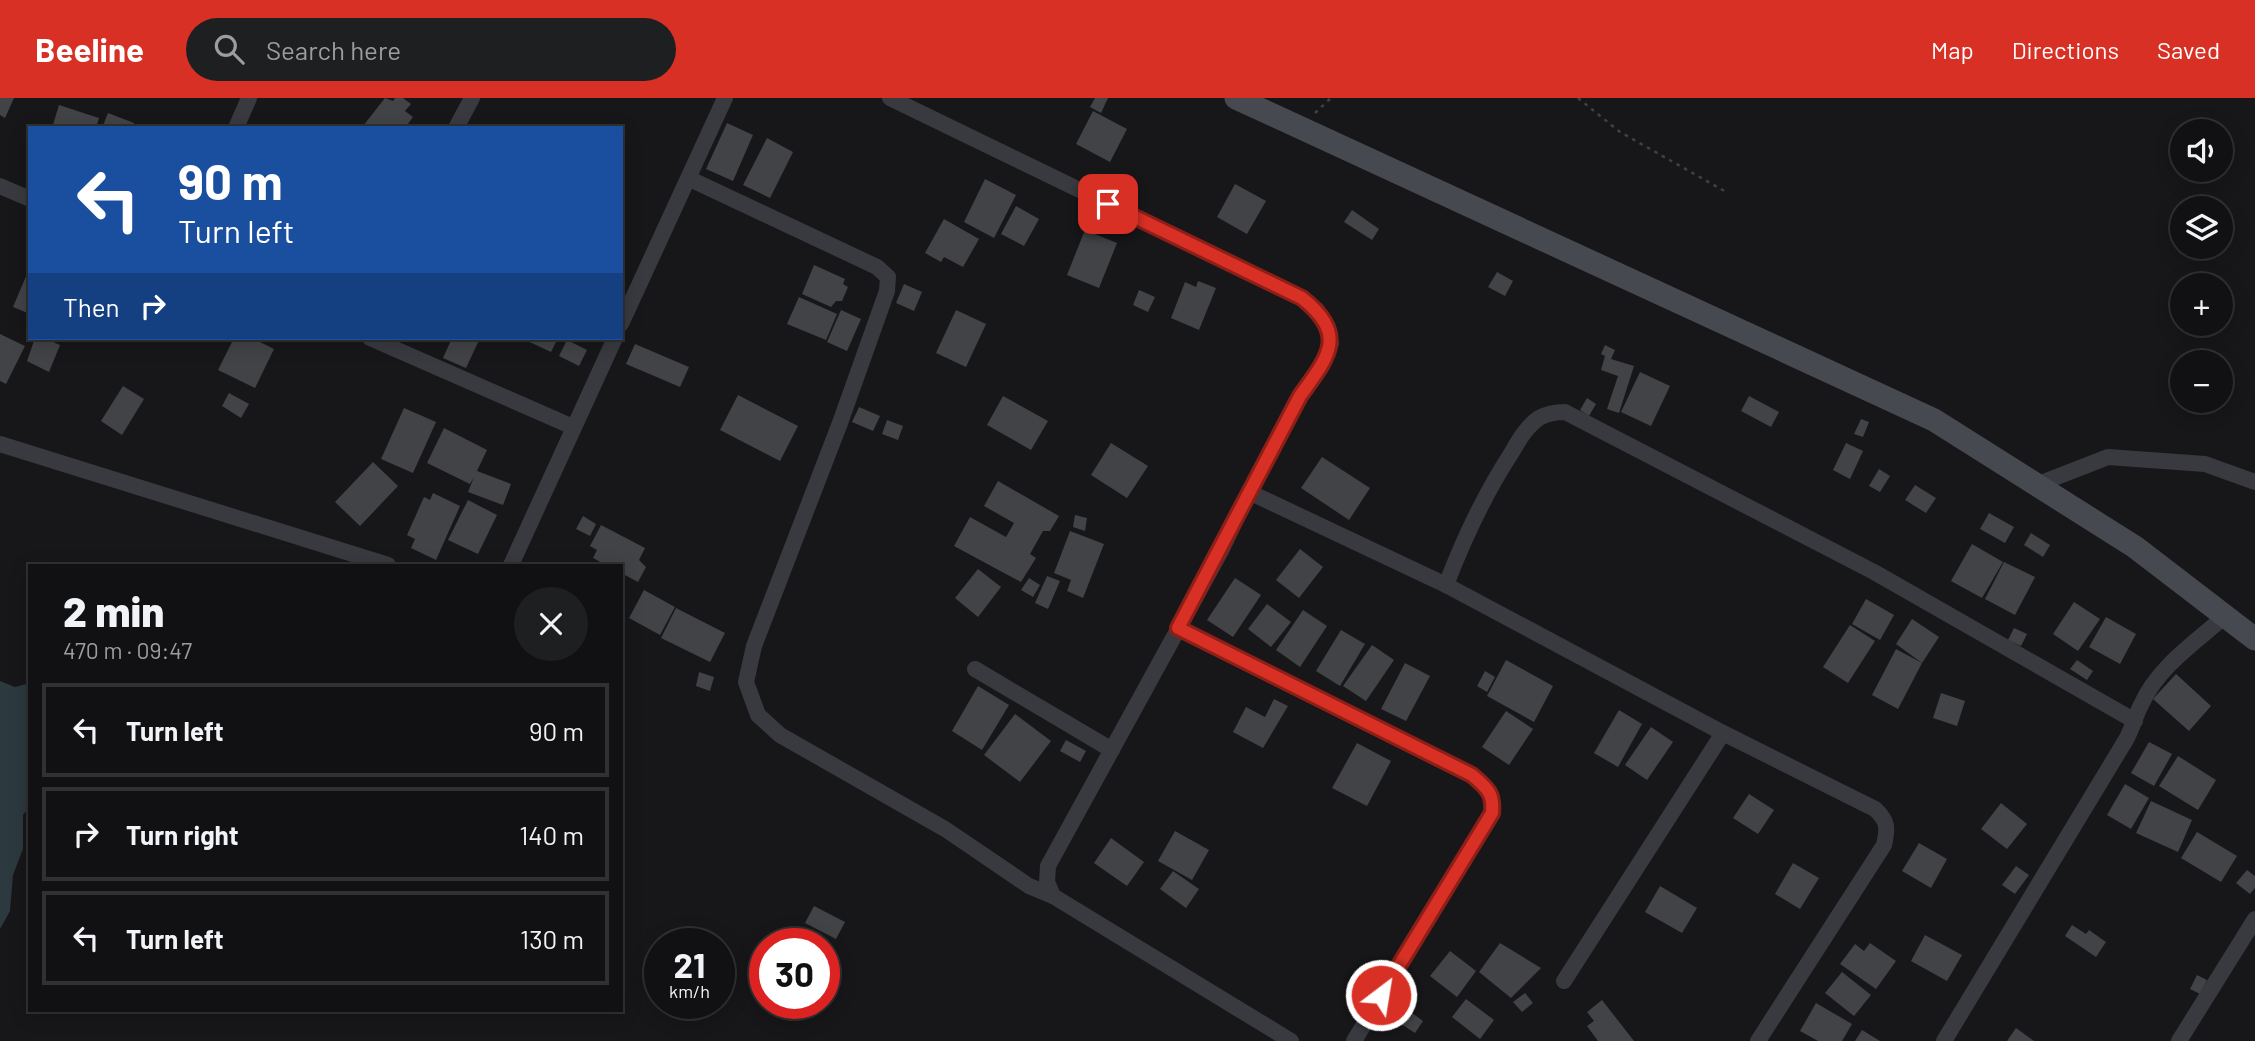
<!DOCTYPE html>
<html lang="en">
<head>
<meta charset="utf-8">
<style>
	body { margin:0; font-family:Barlow,sans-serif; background:#1e1f21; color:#f1f3f6; height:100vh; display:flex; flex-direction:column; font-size:26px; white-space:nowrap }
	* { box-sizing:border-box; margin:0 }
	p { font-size:23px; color:#9c9da0 }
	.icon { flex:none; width:38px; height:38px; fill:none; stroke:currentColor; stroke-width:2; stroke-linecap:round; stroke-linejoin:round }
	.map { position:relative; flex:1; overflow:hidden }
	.sheet { position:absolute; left:28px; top:466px; width:595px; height:448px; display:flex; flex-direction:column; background:#111113; border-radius:0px; box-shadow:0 4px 18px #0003,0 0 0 2px #303133 }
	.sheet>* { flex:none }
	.guide { position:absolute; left:28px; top:28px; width:595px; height:214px; border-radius:0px; box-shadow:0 4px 18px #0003,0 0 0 2px #303133; background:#1a4fa0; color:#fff; overflow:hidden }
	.controls { position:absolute; left:2170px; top:21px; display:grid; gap:14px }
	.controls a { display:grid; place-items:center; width:63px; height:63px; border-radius:50%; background:#111113; box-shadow:0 4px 18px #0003,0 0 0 2px #303133; font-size:35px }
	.speed { position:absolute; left:644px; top:830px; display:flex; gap:14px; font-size:35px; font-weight:700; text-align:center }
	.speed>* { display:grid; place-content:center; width:91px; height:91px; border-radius:50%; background:#111113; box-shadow:0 4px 18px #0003,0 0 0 2px #303133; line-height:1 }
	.speed small { font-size:18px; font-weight:400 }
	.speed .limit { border:10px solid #d22; background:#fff; color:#111 }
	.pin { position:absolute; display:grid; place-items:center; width:60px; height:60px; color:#fff; margin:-30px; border-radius:14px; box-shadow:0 4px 10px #0006 }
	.me { position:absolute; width:77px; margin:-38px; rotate:31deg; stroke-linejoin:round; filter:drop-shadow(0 0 5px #0008) }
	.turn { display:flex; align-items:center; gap:24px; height:147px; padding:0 35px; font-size:32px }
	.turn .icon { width:91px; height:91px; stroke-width:2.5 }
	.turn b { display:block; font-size:49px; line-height:60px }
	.then { display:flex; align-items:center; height:66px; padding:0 35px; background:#0003; gap:14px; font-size:26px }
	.round { display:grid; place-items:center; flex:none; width:74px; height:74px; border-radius:37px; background:#1e1f21 }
	.headline { display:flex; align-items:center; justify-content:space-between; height:119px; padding:0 35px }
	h1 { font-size:42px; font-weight:800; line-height:52px }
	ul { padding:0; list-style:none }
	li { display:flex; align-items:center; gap:21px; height:94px; margin:0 14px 10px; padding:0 21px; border:4px solid #303133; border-radius:0px }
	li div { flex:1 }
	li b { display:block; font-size:26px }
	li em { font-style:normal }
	header { display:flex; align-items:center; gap:42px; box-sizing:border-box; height:98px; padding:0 35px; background:#d93025; color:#fff }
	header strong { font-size:33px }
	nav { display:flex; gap:38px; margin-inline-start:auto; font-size:24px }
	.search { width:490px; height:63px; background:#1e1f21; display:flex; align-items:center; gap:18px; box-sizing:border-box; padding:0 24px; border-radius:38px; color:#9c9da0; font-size:26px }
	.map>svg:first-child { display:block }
	.water { fill:#2c393e }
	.building { fill:#414346 }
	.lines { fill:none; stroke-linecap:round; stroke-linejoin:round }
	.path { stroke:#3e4146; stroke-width:2.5; stroke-dasharray:3.5 5; stroke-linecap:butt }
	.minor { stroke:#383a3f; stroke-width:16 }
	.secondary { stroke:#46494f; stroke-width:23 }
	.route-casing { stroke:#8d1f18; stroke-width:18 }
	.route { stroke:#d93025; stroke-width:12 }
</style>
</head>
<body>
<header>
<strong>Beeline</strong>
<div class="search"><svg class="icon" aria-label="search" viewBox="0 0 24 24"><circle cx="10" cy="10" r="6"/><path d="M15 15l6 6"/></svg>Search here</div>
<nav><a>Map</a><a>Directions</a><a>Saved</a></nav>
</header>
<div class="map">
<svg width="2255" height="943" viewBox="0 0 2255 943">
	<rect width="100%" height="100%" fill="#171719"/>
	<polygon class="water" points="0,583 15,589 30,585 30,708 23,717 23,751 13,777 10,813 0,831"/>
	<g class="building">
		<polygon points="0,0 14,0 5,20 0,17"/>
		<polygon points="385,0 393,3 395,0 403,0 411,6 405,13 413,19 405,30 363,28"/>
		<polygon points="1095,0 1108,0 1101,15 1090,9"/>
		<polygon points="59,7 99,20 96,30 52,30"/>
		<polygon points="1093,13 1127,31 1110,64 1076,46"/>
		<polygon points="108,15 134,25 132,30 102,30"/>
		<polygon points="727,25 753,37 733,83 706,71"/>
		<polygon points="767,40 793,54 770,100 743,87"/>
		<polygon points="985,81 1016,97 994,140 964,124"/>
		<polygon points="1235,86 1266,103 1247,136 1217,119"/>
		<polygon points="1016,108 1039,121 1024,148 1001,136"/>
		<polygon points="1352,112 1379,131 1372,142 1344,124"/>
		<polygon points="944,121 979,141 963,169 944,159 941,164 925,155"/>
		<polygon points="1085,132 1117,145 1099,190 1067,177"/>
		<polygon points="814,167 845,181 843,186 848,189 842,203 836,203 831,209 802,196"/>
		<polygon points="30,169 30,216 13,209"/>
		<polygon points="1497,174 1513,183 1505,198 1488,189"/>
		<polygon points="1198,183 1216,190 1199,232 1171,220 1185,184 1196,189"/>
		<polygon points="904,186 922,194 914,213 896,205"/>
		<polygon points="1139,192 1155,199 1148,214 1133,207"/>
		<polygon points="799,199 837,216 826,242 787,226"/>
		<polygon points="841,212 861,221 847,253 827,244"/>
		<polygon points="956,212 986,226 966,269 936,255"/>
		<polygon points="0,236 25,248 6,286 0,283"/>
		<polygon points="35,240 44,240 60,247 49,274 27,263"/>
		<polygon points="234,240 252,240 274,251 255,290 218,272"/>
		<polygon points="452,240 480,240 466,270 443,260"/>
		<polygon points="521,240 558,240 551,254"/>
		<polygon points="567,242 587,252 579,268 559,258"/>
		<polygon points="635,246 689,269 680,289 626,266"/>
		<polygon points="1605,247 1615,252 1611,261 1634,268 1619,315 1607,311 1618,278 1601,272 1605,258 1601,256"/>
		<polygon points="1640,274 1670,288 1651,328 1621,314"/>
		<polygon points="123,288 144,301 122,337 101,323"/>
		<polygon points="229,295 249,306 241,320 222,308"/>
		<polygon points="738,297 798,328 780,363 720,332"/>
		<polygon points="1003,298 1048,323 1031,352 987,327"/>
		<polygon points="1749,298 1779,314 1771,329 1741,313"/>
		<polygon points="1587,300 1596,306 1589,318 1580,312"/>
		<polygon points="859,309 880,318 873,333 852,324"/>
		<polygon points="404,310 436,324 413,375 381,361"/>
		<polygon points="1861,321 1869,324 1863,339 1854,336"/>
		<polygon points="887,322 903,328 898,342 882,336"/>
		<polygon points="444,330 487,352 477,373 511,386 503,407 468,394 474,379 470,386 427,365"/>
		<polygon points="1111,345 1148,368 1127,400 1091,377"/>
		<polygon points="1846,345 1863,353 1850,381 1833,372"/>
		<polygon points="1322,359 1370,390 1349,422 1301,390"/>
		<polygon points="373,364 398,388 360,428 335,404"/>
		<polygon points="1879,371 1890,378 1880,394 1869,388"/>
		<polygon points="998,383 1059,418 1050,433 1043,433 1030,456 1036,460 1021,484 954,448 970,419 1006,439 1014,425 984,408"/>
		<polygon points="1915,387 1936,400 1926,415 1905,402"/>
		<polygon points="433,395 460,408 436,462 411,450 415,441 407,437 424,399 430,402"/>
		<polygon points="468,402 497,417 478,456 448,442"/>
		<polygon points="1989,415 2014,429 2005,445 1980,431"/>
		<polygon points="1075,417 1087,420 1085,433 1073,429"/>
		<polygon points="583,418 596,426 590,438 576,431"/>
		<polygon points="601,427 645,450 639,462 646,469 638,484 621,475 621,467 606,467 593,460 597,452 590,448"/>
		<polygon points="1070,433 1104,446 1083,500 1067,493 1071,482 1054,475"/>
		<polygon points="2031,435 2050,447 2043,459 2024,447"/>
		<polygon points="1972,446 2003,464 1982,500 1951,483"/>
		<polygon points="1300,451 1323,469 1299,500 1276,482"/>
		<polygon points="2004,464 2035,479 2015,517 1985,501"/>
		<polygon points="978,471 1001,489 978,519 955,500"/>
		<polygon points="1047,478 1060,483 1048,511 1035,505"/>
		<polygon points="1029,480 1040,487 1033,499 1021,492"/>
		<polygon points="1235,480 1261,497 1233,539 1207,522"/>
		<polygon points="644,492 675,509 660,537 629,520"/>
		<polygon points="1866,501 1894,517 1880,542 1852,526"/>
		<polygon points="2074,504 2100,521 2078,553 2053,536"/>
		<polygon points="1267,506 1291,524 1271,549 1248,531"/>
		<polygon points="676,510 725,535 710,564 661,540"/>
		<polygon points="1303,512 1327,528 1300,569 1276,552"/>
		<polygon points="2106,519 2136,536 2120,566 2089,549"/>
		<polygon points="1912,521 1939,539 1922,565 1896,546"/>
		<polygon points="1850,527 1875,543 1848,585 1823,569"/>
		<polygon points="2014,530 2027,536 2021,548 2008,542"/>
		<polygon points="1341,532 1365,546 1340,588 1316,573"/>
		<polygon points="1372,547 1394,562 1366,603 1343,588"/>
		<polygon points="1896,551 1922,565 1898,611 1872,597"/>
		<polygon points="1506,562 1553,588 1534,624 1487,598"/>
		<polygon points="2077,562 2093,573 2087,582 2070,571"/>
		<polygon points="1405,565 1430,578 1406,623 1381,611"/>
		<polygon points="1485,573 1495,579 1487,594 1477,588"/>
		<polygon points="699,574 714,579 710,593 696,588"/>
		<polygon points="2176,576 2211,608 2189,633 2153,601"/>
		<polygon points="978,588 1009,607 982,652 952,633"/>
		<polygon points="1941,595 1965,603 1957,628 1933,620"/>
		<polygon points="1274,601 1288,608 1263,650 1233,634 1246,609 1265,619"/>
		<polygon points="1619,612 1642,626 1618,669 1594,655"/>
		<polygon points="1506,613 1533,631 1509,667 1482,649"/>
		<polygon points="1015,616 1051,643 1020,684 984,657"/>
		<polygon points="1651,629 1673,644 1647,682 1625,667"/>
		<polygon points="1066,642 1086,653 1080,664 1060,653"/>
		<polygon points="2149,644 2172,656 2154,688 2131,675"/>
		<polygon points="1357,645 1391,663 1367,708 1332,690"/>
		<polygon points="2178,658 2216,682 2198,712 2159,688"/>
		<polygon points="2125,686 2149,700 2131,731 2107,717"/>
		<polygon points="1749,696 1774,712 1758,736 1733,720"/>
		<polygon points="2151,703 2192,722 2178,754 2136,735"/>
		<polygon points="2001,705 2027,726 2007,751 1981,731"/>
		<polygon points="1175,733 1209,752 1192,782 1158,763"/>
		<polygon points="2197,734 2237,758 2221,784 2181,760"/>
		<polygon points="1111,740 1144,764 1127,788 1094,765"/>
		<polygon points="1919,745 1947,761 1931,790 1902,773"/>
		<polygon points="1793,765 1819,780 1800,811 1775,796"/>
		<polygon points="2016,768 2029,777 2015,796 2002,787"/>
		<polygon points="2247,772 2255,778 2255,790 2250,796 2236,785"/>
		<polygon points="1173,773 1199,791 1186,810 1160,791"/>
		<polygon points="1660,788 1697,810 1682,835 1645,814"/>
		<polygon points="814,808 845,824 836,841 805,825"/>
		<polygon points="2072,827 2086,836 2089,832 2106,844 2096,859 2065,838"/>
		<polygon points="1925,837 1962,857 1947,883 1911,863"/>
		<polygon points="1500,845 1541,870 1511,900 1479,874"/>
		<polygon points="1870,845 1896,863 1876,891 1840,866 1855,846 1864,853"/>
		<polygon points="1450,853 1476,873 1457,899 1430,878"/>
		<polygon points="1842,874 1871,897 1854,918 1825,895"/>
		<polygon points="2197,877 2207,882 2200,896 2190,891"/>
		<polygon points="1525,895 1533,905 1522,914 1513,904"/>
		<polygon points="1466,901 1494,922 1480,941 1452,919"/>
		<polygon points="1602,902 1634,943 1598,943 1587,928 1594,923 1587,914"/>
		<polygon points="1816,905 1852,926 1842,943 1818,943 1800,933"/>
		<polygon points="1404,909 1423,923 1415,935 1395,922"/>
		<polygon points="2016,930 2034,943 2007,943"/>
		<polygon points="1862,932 1880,943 1855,943"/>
	</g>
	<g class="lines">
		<g class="path">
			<polyline points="1578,0 1620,34 1728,95"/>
			<polyline points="1315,15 1331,0"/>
		</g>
		<g class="minor">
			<polyline points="890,0 1302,200 1317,212 1327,230 1331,245 1322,268 1300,298 1249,394 1221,453 1048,768 1047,784 1053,798 1291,943"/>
			<polyline points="236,30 249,0"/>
			<polyline points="456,30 472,0"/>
			<polyline points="690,81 877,169 888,179 887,193 840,325 754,548 746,584 758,617 780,637 945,731 1029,788 1053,798"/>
			<polyline points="0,88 30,101"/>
			<polyline points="621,226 725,0"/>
			<polyline points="370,240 573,329"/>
			<polyline points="0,346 388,467"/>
			<polyline points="2036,387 2108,359 2205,366 2255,384"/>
			<path d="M1249 394 1446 487 1723 635 1875 711C1888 723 1888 730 1884 747L1758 943"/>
			<polyline points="511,467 615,240"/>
			<path d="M1446 487C1464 440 1484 397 1512 354 1519 342 1527 328 1539 320 1548 315 1555 314 1565 314L1874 474 2135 623"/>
			<path d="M1179 530 1472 677C1487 690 1494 695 1492 715L1354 943"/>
			<polyline points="975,571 1112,652"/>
			<polyline points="1564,883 1723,635"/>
			<path d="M1944 943 2127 640C2133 628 2136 616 2142 605 2159 568 2196 544 2225 518"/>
			<polyline points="2179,943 2255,821"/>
		</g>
		<polyline class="secondary" points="1236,0 1934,322 2135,449 2255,541"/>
	</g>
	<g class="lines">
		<defs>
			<path id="route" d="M1108 106 1302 200C1348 237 1329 258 1300 298L1178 530 1472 677C1487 690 1494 695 1492 715L1381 897"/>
		</defs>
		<use href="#route" class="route-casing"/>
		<use href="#route" class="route"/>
	</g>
</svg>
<div class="controls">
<a><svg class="icon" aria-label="sound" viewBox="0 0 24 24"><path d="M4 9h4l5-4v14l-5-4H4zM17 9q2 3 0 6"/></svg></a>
<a><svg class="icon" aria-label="layers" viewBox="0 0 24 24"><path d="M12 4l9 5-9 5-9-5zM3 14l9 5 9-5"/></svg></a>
<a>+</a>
<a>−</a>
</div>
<div class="speed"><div>21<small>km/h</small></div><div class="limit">30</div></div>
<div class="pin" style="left:1108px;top:106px;background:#d93025"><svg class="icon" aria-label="arrive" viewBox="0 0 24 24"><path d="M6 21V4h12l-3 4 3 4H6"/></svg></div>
<svg class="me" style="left:1381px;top:897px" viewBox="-20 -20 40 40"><circle r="17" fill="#d93025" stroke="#fff" stroke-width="3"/><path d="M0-11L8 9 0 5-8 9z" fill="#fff"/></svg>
<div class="guide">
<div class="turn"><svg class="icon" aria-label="left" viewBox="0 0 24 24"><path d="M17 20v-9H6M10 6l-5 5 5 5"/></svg><div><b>90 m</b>Turn left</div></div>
<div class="then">Then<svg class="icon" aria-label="right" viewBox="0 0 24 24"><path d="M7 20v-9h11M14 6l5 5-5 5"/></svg></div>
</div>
<section class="sheet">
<div class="headline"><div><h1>2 min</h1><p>470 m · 09:47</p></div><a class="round"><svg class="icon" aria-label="close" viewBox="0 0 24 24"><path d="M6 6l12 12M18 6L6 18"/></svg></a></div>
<ul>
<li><svg class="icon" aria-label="left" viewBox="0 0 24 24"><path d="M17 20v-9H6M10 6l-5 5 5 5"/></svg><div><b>Turn left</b></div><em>90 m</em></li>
<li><svg class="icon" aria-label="right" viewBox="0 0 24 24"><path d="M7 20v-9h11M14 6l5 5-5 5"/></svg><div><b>Turn right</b></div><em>140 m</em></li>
<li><svg class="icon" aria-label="left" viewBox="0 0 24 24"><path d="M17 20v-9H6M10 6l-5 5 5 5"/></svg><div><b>Turn left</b></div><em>130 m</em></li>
</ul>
</section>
</div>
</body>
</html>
